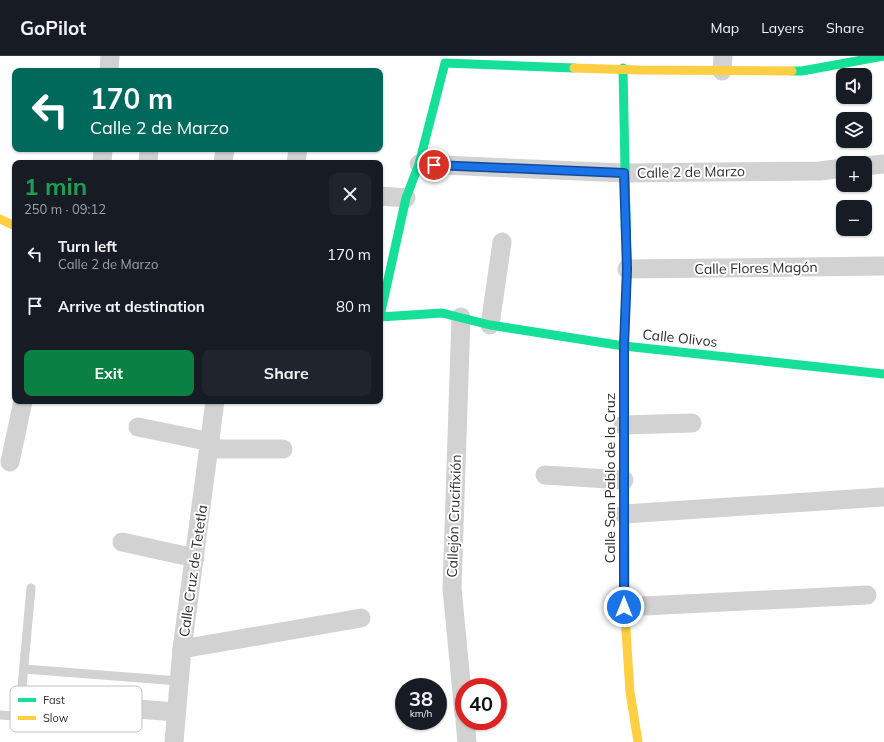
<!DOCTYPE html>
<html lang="en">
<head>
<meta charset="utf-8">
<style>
	body { margin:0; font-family:Mulish,sans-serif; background:#20242c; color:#f1f3f6; height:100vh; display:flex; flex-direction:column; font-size:15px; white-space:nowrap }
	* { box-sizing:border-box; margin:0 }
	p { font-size:13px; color:#9ea1a6 }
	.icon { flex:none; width:22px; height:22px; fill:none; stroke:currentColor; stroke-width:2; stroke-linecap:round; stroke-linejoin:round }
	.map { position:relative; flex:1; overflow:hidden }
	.panel { position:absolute; left:12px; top:104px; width:371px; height:244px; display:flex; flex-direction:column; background:#171b24; border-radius:8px; box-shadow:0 1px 3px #0004 }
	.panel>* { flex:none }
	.guide { position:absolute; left:12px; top:12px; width:371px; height:84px; border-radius:8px; box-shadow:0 1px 3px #0004; background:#00695c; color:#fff; overflow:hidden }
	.fabs { position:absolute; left:836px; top:12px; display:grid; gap:8px }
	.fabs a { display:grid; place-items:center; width:36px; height:36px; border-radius:8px; background:#171b24; box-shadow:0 1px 3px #0004; font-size:20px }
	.speed { position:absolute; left:395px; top:622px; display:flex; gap:8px; font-size:20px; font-weight:700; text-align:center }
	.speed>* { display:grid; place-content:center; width:52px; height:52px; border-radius:50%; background:#171b24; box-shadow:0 1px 3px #0004; line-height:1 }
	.speed small { font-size:10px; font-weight:400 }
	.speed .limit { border:6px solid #d22; background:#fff; color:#111 }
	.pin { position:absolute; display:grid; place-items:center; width:34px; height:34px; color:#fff; margin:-17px; border:2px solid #fff; border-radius:50%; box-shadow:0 1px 4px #0007 }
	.me { position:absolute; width:44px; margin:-22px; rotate:0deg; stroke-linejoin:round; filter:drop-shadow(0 0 3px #0008) }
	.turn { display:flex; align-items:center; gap:14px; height:84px; padding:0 12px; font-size:18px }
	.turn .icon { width:52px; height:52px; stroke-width:2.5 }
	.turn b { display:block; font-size:28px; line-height:34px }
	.round { display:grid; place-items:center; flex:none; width:42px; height:42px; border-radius:8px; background:#20242c }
	.head { display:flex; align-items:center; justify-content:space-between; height:68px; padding:0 12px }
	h1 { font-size:24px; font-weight:700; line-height:30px; color:#1e9e55 }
	.action { display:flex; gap:8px; margin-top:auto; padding:8px 12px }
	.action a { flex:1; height:46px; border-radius:8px; background:#0b8043; color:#fff; font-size:16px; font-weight:700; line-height:46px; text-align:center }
	.action a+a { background:#20242c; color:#f1f3f6 }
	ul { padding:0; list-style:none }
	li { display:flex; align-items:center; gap:12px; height:52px; padding:0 12px }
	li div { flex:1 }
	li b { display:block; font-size:15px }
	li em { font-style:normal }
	header { display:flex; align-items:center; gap:24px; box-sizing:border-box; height:56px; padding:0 20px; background:#171b24; border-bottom:1px solid #363941 }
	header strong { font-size:19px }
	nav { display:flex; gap:22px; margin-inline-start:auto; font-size:14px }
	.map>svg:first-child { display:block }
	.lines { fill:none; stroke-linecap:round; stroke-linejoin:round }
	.lane { stroke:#d2d2d2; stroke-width:9 }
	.street { stroke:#d2d2d2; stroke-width:19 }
	.fast { stroke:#16e098; stroke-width:9 }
	.slow { stroke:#ffcf43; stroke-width:9 }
	.route-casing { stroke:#114b97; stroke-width:10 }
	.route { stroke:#1a73e8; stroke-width:7 }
	.labels { text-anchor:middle; stroke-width:4; stroke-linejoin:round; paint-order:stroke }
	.street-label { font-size:14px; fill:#2d2d2d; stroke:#fff }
	.key { fill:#fff; stroke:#c0c0c0; stroke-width:1 }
	.key-label { font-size:11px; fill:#2d2d2d }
</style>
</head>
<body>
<header>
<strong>GoPilot</strong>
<nav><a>Map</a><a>Layers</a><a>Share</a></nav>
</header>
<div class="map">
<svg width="884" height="686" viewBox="0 0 884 686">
	<rect width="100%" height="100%" fill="#fff"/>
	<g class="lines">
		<g class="lane">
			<polyline points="24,613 179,625"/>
			<polyline points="0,659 15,660 20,653 31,532"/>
		</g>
		<g class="street">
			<polyline points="109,15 110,0"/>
			<polyline points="722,15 723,0"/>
			<polyline points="102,107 103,93"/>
			<polyline points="148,107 149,93"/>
			<polyline points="223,107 225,93"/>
			<polyline points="296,107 298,93"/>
			<polyline points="419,108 624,117 820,115 843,112"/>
			<polyline points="865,110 884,108"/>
			<polyline points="380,140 406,142"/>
			<polyline points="627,213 884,210"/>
			<polyline points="461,261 452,532 464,658"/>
			<polyline points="490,269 502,186"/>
			<polyline points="623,369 692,367"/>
			<polyline points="138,371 211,386"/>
			<polyline points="210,393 283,393"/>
			<polyline points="10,406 23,345"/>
			<polyline points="545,419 624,424"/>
			<polyline points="624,458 883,441"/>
			<polyline points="122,486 195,502"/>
			<polyline points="624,551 867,539"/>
			<polyline points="182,593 361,562"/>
			<polyline points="100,650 176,656"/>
			<polyline points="465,665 467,686"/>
			<polyline points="174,686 182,593 215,345"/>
		</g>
		<g class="fast">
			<polyline points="623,12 627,213 624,290 625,560"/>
			<polyline points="792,15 802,15 884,0"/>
			<polyline points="380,260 406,142 419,108 445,7 574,12"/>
			<polyline points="380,261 442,257 490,269 624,290 884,318"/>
		</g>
		<g class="slow">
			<polyline points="574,12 639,14 792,15"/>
			<polyline points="0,163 15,170"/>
			<polyline points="625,560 630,636 638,686"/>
		</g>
	</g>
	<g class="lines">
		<defs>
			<polyline id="route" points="434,109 624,117 627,213 624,290 624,551"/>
		</defs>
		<use href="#route" class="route-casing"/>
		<use href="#route" class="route"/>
	</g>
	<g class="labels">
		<g class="street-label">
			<text transform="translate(691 116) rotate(-1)" y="5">Calle 2 de Marzo</text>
			<text transform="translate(756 212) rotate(-1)" y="5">Calle Flores Magón</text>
			<text transform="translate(680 282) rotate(6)" y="5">Calle Olivos</text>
			<text transform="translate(610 422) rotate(-90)" y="5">Calle San Pablo de la Cruz</text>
			<text transform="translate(454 460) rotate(-88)" y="5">Callejón Crucifixión</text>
			<text transform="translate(193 515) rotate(-82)" y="5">Calle Cruz de Tetetla</text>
		</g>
	</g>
	<rect x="10" y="630" width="132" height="46" rx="6" class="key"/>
	<rect x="18" y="642" width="18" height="4" fill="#16e098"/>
	<rect x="18" y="660" width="18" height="4" fill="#ffcf43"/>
	<g class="key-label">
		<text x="43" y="648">Fast</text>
		<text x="43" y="666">Slow</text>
	</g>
</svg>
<div class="fabs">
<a><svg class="icon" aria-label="sound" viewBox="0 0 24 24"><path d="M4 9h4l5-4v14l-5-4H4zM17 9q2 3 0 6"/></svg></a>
<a><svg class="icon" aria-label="layers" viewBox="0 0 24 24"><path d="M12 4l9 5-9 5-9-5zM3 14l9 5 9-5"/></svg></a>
<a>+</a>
<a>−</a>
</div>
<div class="speed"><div>38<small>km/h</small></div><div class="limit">40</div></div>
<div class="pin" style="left:434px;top:109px;background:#d93025"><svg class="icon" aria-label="arrive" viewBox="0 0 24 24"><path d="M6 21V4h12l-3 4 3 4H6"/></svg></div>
<svg class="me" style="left:624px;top:551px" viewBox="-20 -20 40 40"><circle r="17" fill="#1a73e8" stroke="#fff" stroke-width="3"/><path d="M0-11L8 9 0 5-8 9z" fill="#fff"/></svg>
<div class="guide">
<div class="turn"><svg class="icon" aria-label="left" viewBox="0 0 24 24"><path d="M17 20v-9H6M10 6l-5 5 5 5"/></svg><div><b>170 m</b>Calle 2 de Marzo</div></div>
</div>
<section class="panel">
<div class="head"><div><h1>1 min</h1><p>250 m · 09:12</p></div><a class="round"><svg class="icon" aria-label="close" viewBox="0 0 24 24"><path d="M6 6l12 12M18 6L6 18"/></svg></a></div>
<ul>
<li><svg class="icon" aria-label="left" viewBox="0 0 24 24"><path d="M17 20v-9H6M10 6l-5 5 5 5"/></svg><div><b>Turn left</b><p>Calle 2 de Marzo</p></div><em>170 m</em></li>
<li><svg class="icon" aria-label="arrive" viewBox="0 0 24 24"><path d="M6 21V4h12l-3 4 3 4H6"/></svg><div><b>Arrive at destination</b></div><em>80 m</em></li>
</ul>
<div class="action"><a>Exit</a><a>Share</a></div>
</section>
</div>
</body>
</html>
